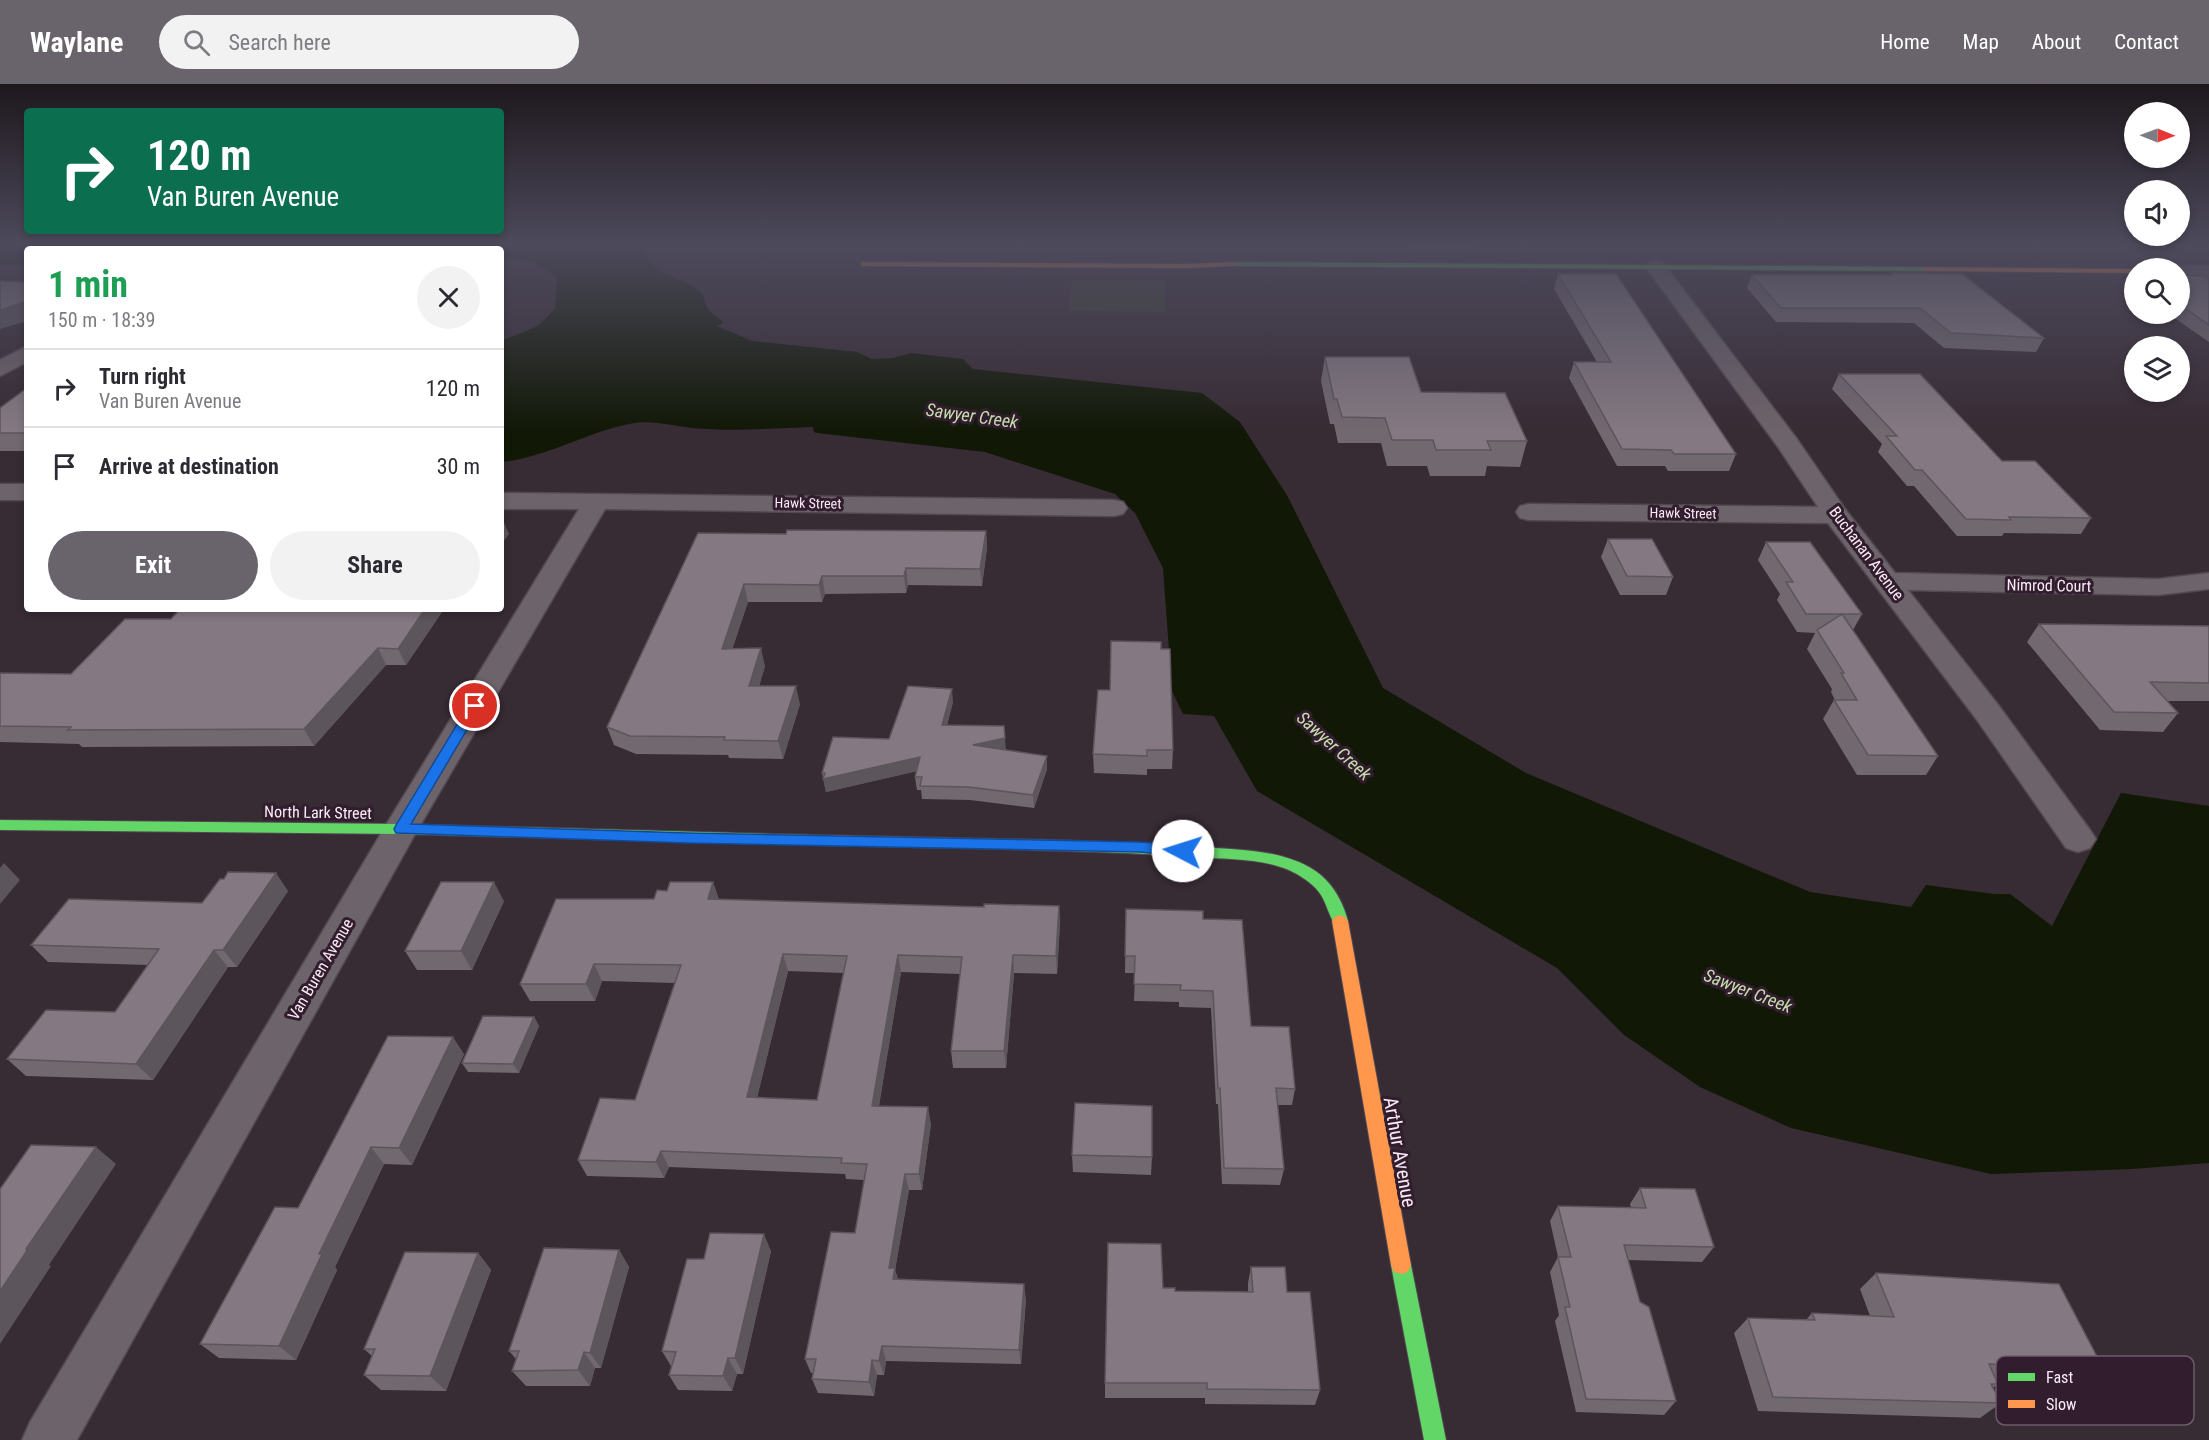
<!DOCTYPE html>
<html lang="en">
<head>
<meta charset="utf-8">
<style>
	body { margin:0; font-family:"Roboto Condensed",sans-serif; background:#f2f2f3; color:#2b2b33; height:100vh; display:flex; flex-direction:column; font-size:22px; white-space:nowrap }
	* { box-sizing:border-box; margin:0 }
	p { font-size:20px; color:#7c7c81 }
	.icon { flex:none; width:33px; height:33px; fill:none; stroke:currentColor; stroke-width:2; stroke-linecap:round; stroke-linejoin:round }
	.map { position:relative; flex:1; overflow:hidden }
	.side { position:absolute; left:24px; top:162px; width:480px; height:366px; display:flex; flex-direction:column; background:#fff; border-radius:6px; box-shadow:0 3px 9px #0003 }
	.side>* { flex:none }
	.top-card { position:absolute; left:24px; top:24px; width:480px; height:126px; border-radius:6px; box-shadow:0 3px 9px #0003; background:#0b6e4f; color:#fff; overflow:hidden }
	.needle { width:39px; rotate:91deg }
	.fabs { position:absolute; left:2124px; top:18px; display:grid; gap:12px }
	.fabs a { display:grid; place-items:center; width:66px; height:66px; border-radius:50%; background:#fff; box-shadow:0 3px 9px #0003; font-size:30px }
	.pin { position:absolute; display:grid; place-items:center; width:51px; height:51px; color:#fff; margin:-26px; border:3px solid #fff; border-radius:50%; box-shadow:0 2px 6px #0007 }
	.me { position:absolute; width:66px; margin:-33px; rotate:275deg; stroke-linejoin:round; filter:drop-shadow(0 0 4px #0008) }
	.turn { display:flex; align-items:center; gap:21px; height:126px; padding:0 24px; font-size:27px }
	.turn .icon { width:78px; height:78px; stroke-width:2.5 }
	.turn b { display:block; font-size:42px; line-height:51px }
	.round { display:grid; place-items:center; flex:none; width:63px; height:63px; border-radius:32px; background:#f2f2f3 }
	.head { display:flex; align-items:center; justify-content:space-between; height:102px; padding:0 24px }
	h1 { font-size:36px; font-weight:700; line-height:45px; color:#1e9e55 }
	.action { display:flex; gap:12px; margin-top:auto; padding:12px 24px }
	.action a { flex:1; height:69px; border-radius:36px; background:#69636c; color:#fff; font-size:24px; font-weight:700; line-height:69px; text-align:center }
	.action a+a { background:#f2f2f3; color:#2b2b33 }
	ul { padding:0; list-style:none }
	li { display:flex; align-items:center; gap:18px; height:78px; padding:0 24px; border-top:2px solid #e1e1e2 }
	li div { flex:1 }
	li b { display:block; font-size:22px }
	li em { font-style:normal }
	header { display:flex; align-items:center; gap:36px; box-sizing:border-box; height:84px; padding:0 30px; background:#69636c; color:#fff }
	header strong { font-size:28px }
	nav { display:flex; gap:33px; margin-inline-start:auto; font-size:21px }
	.search { width:420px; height:54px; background:#f2f2f3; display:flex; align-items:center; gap:15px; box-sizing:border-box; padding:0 21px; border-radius:33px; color:#7c7c81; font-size:22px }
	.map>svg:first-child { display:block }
	.green { fill:#393e31 }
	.water { fill:#111806 }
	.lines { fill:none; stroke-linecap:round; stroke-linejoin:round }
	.street-casing { stroke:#524850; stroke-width:3 }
	.fast-casing { stroke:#524850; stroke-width:2 }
	.slow-casing { stroke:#524850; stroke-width:2 }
	.street { fill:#6d636a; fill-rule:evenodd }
	.fast { fill:#63d668; fill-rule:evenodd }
	.slow { fill:#ff974d; fill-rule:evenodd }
	.wall { fill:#726870; fill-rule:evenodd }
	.shaded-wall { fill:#5c555b }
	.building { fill:#847982; stroke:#5c555b; stroke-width:1.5; fill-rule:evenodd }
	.route { fill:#1a73e8; stroke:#114b97; stroke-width:1.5 }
	.labels { text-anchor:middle; stroke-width:6; stroke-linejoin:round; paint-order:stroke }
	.far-street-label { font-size:14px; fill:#f9ebf6; stroke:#311d2e }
	.street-label { font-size:16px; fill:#f9ebf6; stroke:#311d2e }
	.water-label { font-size:18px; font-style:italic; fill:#c6deab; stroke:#311d2e }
	.near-street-label { font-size:20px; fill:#f9ebf6; stroke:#311d2e }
	.key { fill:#311d2e; stroke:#6d5b6a; stroke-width:1.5 }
	.key-label { font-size:16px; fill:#f9ebf6 }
</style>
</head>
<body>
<header>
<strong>Waylane</strong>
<div class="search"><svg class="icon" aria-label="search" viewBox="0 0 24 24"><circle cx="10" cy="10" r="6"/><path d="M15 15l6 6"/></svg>Search here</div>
<nav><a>Home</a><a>Map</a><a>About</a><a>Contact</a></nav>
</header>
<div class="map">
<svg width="2209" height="1356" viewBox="0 0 2209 1356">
	<rect width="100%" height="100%" fill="#372b34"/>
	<polygon class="green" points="1072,196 1165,197 1165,228 1069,227"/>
	<path class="water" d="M0 159H635L659 187 687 199 702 209 708 226 723 238 717 242 752 257 857 268 872 275 893 274 911 269 963 275 973 285 1202 309 1240 338 1288 413 1383 604 1526 689 1810 808 1911 823 1926 801 1994 810H2010L2052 842 2121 709 2209 722V1079L2132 1085 1991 1090 1791 1044 1700 1003 1624 951 1557 884 1257 707 1214 632 1183 630 1172 607 1163 484 1135 429 1115 410 985 368 817 349 814 348 813 343C773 344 733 348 693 344 671 342 651 335 629 340 585 349 545 374 501 378V257L538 242 555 225 557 192 532 177 501 174V165H27V181H0Z"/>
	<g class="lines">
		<defs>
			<g id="street">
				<polygon points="1656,177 1663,179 1797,355 1845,425 1895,489 2158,495 2209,489 2209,505 2158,511 1908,506 1999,622 2090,746 2096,755 2090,764 2078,768 2066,764 1977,636 1828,439 1529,436 1520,434 1516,428 1520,422 1529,420 1818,423 1778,363 1646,183 1649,179"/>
				<polygon points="2180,182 2209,182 2209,194 2180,194 2180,184 2173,184"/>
				<polygon points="27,262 27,278 0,292 0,276"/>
				<rect x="0" y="400" width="27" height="16"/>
				<polygon points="501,409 1114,416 1123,418 1127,424 1123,430 1114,432 605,425 414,752 77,1356 22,1356 30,1338 389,736 579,425 501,425"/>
			</g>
			<g id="fast">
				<polygon points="1231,178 1926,183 1930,185 1926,187 1234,182 1231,182"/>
				<polygon points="0,736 401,740 812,751 817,752 819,756 817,760 812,761 401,750 0,746"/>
				<path d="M1000 755C1067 756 1134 758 1202 763 1237 766 1276 765 1309 783 1329 794 1342 814 1348 837L1345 841 1340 843 1335 841C1324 822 1327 811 1306 796 1276 773 1232 776 1196 773 1131 768 1065 767 1000 765L995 764 993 760 995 756Z"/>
				<polygon points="1401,1172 1408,1174 1411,1181 1446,1356 1424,1356 1391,1181 1394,1174"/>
			</g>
			<g id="slow">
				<polygon points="861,178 1185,180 1234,178 1238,180 1234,182 1185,184 864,182 861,182"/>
				<polygon points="1923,183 2134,185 2134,189 1926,187 1923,187"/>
				<polygon points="812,751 1000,755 1005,756 1007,760 1005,764 1000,765 812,761 807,760 805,756 807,752"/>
				<polygon points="1340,831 1345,833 1348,837 1411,1181 1408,1188 1401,1190 1394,1188 1391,1181 1332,837 1335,833"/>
			</g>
		</defs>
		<use href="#street" class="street-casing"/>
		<use href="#fast" class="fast-casing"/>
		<use href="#slow" class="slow-casing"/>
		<use href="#street" class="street"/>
		<use href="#fast" class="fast"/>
		<use href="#slow" class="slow"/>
	</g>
	<g class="wall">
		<polygon points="1408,159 1475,159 1474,164 1411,164"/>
		<polygon points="1891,189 2044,254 2036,268 1944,264 1914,239 1776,238 1747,204 1752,191 1890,191"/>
		<polygon points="1558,190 1736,370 1729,387 1668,387 1665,382 1617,382 1569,294 1574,278 1597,278 1554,205"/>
		<polygon points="2180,191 2209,196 2209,258 2169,230 2180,230"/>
		<polygon points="2134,192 2134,205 2129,201"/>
		<polygon points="1325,273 1421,308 1527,357 1520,383 1487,382 1485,392 1430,392 1427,382 1387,382 1381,359 1338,359 1334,340 1330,340 1321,297"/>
		<polygon points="1839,290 2002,377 2091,434 2081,450 2004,449 2002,452 1957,452 1914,402 1907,402 1878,368 1882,360 1832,305"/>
		<polygon points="27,304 27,367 0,367 0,324"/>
		<polygon points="986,447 987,464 982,502 908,501 906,509 825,510 822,518 748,518 732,564 765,582 759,602 800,620 783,675 729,674 728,671 636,670 614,661 607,643 786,450"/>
		<polygon points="1608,455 1673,493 1666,511 1620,511 1601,473"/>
		<polygon points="1766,458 1862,530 1853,546 1938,672 1926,691 1857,691 1823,635 1834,616 1835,616 1831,608 1832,605 1807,565 1815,549 1797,548 1777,516 1780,510 1758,476"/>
		<polygon points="444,525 406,581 386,581 314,662 82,663 79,660 0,658 0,589 71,590 171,535"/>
		<polygon points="2039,540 2209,542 2209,617 2166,617 2178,629 2163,648 2100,646 2027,558"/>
		<polygon points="1161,565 1173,666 1172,685 1147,685 1147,691 1094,689 1093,670 1110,606"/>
		<polygon points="953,618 947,641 1047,685 1034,724 970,716 922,715 921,706 917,706 915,693 917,687 826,708 822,689 889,655"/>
		<path d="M713 798 719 816 984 823 1059 822 1060 839 1057 890 1014 889 1006 984H953L951 967 960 890 901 888 879 1022 931 1040 922 1106H909L895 1186 898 1195 1026 1215 1021 1280 886 1277 884 1291H877L874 1312 818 1309 812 1295 813 1289H811L805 1275 855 1149 864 1096 846 1095 845 1090 669 1083 664 1094 587 1092 578 1076 635 1016 675 899 602 897 595 917H530L520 900 667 807ZM788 887 844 889 817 1016 757 1014Z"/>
		<polygon points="288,807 237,883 228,883 153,996 26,992 7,975 115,928 148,881 48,878 31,861"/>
		<polygon points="504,817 472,886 417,886 405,867"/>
		<polygon points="1126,825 1203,835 1251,942 1295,1005 1292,1021 1278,1021 1284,1085 1280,1101 1222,1100 1218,1020 1216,1020 1211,924 1179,923 1179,918 1134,917 1135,889 1125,889"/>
		<polygon points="534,933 539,942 519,989 468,988 462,979"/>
		<polygon points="464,970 412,1081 384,1080 335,1183 337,1186 296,1276 219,1274 200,1260 298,1124"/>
		<polygon points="1072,1071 1152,1073 1151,1091 1073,1088"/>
		<polygon points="1640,1104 1714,1163 1702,1178 1628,1176 1640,1218 1676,1317 1664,1331 1576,1328 1555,1237 1559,1231 1550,1188 1558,1173 1550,1137 1558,1122 1631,1124 1630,1120"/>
		<polygon points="619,1166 629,1183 601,1284 595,1284 590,1302 526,1302 512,1287 516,1275 509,1267"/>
		<polygon points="771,1167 743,1290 737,1290 732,1307 678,1306 669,1291 671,1282 662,1267 704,1175"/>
		<polygon points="478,1169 491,1186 446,1307 381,1306 364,1291 372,1272 364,1265"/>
		<polygon points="1251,1183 1287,1208 1320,1306 1315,1321 1205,1320 1205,1314 1105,1314 1105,1299 1163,1204 1175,1207 1248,1208 1248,1199"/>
		<polygon points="1876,1189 2103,1284 2080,1299 1996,1296 1998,1300 1993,1304 2001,1319 1980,1334 1758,1327 1734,1249 1748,1234 1806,1236 1812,1229 1870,1232 1860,1205"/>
	</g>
	<g class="shaded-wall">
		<polygon points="27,217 27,237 0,245 0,226"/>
		<polygon points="502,434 509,450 501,461 501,436"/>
		<polygon points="986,447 987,464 982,502 980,485"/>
		<polygon points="906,484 908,501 906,509 904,492"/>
		<polygon points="822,492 825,510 822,518 819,501"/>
		<polygon points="744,500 748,518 727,582 722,565"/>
		<polygon points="425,525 444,525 406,581 398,565"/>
		<polygon points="378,564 386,581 314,662 304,645"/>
		<polygon points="761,564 765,582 754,620 749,602"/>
		<polygon points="796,602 800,620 783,675 778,657"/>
		<polygon points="952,605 953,618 944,653 942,641"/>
		<polygon points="1005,654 1006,667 973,661"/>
		<polygon points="1047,672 1047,685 1034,724 1033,711"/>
		<polygon points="920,673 922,686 826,708 823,695"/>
		<polygon points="4,779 20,796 0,820 0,784"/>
		<polygon points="276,789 288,807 237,883 223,866"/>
		<polygon points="494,798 504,817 472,886 461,867"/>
		<polygon points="713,798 719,816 708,815"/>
		<polygon points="1059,822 1060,839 1057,890 1056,872"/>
		<polygon points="214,866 228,883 153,996 136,980"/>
		<polygon points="783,870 788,887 753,1030 747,1013"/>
		<polygon points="898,871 901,888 876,1039 872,1022"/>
		<polygon points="1013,871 1014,889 1006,984 1004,967"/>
		<polygon points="594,880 602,897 595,917 586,900"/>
		<polygon points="534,933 539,942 519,989 513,980"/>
		<polygon points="453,953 464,970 412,1081 399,1064"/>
		<polygon points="928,1023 931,1040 922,1106 919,1090"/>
		<polygon points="96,1063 116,1080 49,1181 51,1182 0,1260 0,1207 26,1165"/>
		<polygon points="371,1063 384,1080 335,1183 337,1186 296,1276 279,1262 319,1170"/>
		<polygon points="661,1067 669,1083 664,1094 656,1078"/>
		<polygon points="905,1090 909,1106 895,1186 899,1200 897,1210 889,1184"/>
		<polygon points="764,1150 771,1167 743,1290 735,1274"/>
		<polygon points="619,1166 629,1183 601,1284 590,1269"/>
		<polygon points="478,1169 491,1186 446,1307 430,1292"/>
		<polygon points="1024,1200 1026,1215 1021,1280 1019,1266"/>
		<polygon points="882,1262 886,1277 884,1291 879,1277"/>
		<polygon points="584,1268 595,1284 590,1302 578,1286"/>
		<polygon points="728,1274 737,1290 732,1307 723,1292"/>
		<polygon points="872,1276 877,1291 874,1312 869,1298"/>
	</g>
	<g class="building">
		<polygon points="1891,189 1962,190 2044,254 1951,249 1920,224 1781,224 1752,191 1893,191"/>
		<polygon points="1558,190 1616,190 1736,370 1674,370 1671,366 1622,365 1574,278 1611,278"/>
		<polygon points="2180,191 2203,192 2209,196 2209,241 2180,221"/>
		<polygon points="0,197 27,198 27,217 0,226"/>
		<polygon points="1325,273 1409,273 1421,308 1505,309 1527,357 1487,357 1491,366 1436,366 1433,356 1392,356 1385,334 1342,333 1337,315 1334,315"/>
		<polygon points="1839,290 1920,290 2002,377 2035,377 2091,434 2009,433 2011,436 1966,435 1922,386 1915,386 1886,352 1897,352"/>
		<polygon points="27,304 27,349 0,349 0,324"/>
		<polygon points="787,446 986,447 980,485 906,484 904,492 822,492 819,501 744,500 722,565 761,564 749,602 796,602 778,657 724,656 725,653 630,652 607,643 698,449 786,450"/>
		<polygon points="1608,455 1652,455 1673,493 1627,492"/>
		<polygon points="1766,458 1810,458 1862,530 1806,530 1786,498 1793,498"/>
		<polygon points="180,525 425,525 398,565 378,564 304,645 68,646 71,643 0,642 0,589 71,590 125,535 171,535"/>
		<polygon points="1842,530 1938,672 1868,671 1834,616 1857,616 1841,589 1844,589 1817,546"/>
		<polygon points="2039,540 2209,542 2209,599 2150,598 2178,629 2114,628"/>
		<polygon points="1111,557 1161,558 1161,565 1170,565 1173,666 1147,666 1147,672 1093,670 1098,606 1110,606"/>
		<polygon points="908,602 952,605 942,641 1004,642 1005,654 973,661 1047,672 1033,711 969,703 920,702 922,693 915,693 920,673 823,695 825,689 822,689 833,653 889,655"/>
		<polygon points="228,788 276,789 223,866 214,866 136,980 7,975 46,926 115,928 159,865 31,861 69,815 202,819 220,795 224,795"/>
		<polygon points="441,798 494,798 461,867 405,867"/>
		<path d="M670 798H713L708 815 984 823V820L1059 822 1056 872 1013 871 1004 967H951L962 873 898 871 872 1022 928 1023 919 1090H905L889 1184H895L893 1195 1024 1200 1019 1266 882 1262 879 1277 872 1276 869 1298 812 1295 816 1275H805L831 1148 855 1149 867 1080 841 1079 842 1074 661 1067 656 1078 578 1076 600 1014 635 1016 681 881 594 880 586 900H520L556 815H654L657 806 667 807ZM783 870 847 872 817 1016 747 1013Z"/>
		<polygon points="1126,825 1203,827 1203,835 1242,836 1251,942 1289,943 1295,1005 1276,1004 1284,1085 1224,1084 1220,1004 1218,1004 1213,907 1180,906 1181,901 1134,900 1135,872 1125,872"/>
		<polygon points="483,932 534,933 513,980 462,979"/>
		<polygon points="388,952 453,953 399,1064 371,1063 319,1170 322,1170 279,1262 200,1260 275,1123 298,1124"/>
		<polygon points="1075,1019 1152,1022 1152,1073 1072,1071"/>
		<polygon points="31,1061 96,1063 26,1165 28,1165 0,1207 0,1105"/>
		<polygon points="1640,1104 1695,1105 1714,1163 1624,1161 1640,1218 1649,1223 1676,1317 1586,1315 1565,1223 1570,1223 1558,1173 1571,1173 1558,1122 1646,1124"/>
		<polygon points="710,1149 764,1150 735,1274 728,1274 723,1292 669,1291 676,1268 662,1267 687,1175 704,1175"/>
		<polygon points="1108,1159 1161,1160 1163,1204 1175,1204 1175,1207 1253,1208 1251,1183 1285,1183 1287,1208 1310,1208 1320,1306 1207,1305 1207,1299 1105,1299"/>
		<polygon points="544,1164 619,1166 590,1269 584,1268 578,1286 512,1287 519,1267 509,1267"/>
		<polygon points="405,1168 478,1169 430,1292 364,1291 375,1265 364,1265"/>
		<polygon points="1876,1189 2059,1200 2103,1284 1989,1280 1998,1300 1991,1300 2001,1319 1773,1313 1748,1234 1815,1236 1812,1229 1894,1233"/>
	</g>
	<linearGradient id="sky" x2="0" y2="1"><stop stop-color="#1e181d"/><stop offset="0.46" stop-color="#4d4a5c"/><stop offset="1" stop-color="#4d4a5c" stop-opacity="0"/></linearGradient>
	<rect width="2209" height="348" fill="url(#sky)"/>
	<polygon class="route" points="475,617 481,622 411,740 687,749 1139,758 1183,761 1188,763 1190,767 1188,771 1183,772 1139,768 687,759 396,749 394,745 396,741 470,619"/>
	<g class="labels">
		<g class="far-street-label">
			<text transform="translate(808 419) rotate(1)" y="5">Hawk Street</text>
			<text transform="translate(1683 429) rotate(1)" y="5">Hawk Street</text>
		</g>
		<g class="street-label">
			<text transform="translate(1867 469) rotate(53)" y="6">Buchanan Avenue</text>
			<text transform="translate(2049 501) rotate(1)" y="6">Nimrod Court</text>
			<text transform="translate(318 728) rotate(1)" y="6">North Lark Street</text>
			<text transform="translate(320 885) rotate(-60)" y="6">Van Buren Avenue</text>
		</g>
		<g class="water-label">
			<text transform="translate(972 332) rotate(8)" y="6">Sawyer Creek</text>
			<text transform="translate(1334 662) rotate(42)" y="6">Sawyer Creek</text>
			<text transform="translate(1748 907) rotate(21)" y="6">Sawyer Creek</text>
		</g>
		<g class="near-street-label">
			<text transform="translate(1400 1068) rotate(80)" y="7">Arthur Avenue</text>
		</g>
	</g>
	<rect x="1996" y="1272" width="198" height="69" rx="9" class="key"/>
	<rect x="2008" y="1289" width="27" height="8" fill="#63d668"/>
	<rect x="2008" y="1316" width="27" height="8" fill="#ff974d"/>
	<g class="key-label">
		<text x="2046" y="1299">Fast</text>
		<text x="2046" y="1326">Slow</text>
	</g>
</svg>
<div class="fabs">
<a><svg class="needle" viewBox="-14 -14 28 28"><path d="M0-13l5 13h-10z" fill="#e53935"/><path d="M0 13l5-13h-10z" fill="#7c7c81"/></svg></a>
<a><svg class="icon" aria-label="sound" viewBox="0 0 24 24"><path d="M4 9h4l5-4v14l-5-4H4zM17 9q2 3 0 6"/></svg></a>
<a><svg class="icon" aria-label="search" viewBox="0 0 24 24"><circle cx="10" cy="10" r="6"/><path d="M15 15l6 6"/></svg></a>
<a><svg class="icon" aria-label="layers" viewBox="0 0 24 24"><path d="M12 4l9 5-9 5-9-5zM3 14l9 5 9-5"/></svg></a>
</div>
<div class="pin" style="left:475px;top:622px;background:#d93025"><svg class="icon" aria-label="arrive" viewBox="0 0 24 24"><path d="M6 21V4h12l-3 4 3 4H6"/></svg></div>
<svg class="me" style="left:1183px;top:767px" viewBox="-20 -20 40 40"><circle r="19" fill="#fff"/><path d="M0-13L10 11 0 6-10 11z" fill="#1a73e8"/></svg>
<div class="top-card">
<div class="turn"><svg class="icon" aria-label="right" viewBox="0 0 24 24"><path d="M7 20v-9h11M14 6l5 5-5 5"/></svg><div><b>120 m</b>Van Buren Avenue</div></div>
</div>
<section class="side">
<div class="head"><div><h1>1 min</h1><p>150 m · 18:39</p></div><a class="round"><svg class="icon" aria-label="close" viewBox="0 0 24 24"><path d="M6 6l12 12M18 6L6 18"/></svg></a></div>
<ul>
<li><svg class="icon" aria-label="right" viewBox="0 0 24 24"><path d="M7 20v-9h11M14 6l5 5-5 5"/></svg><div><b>Turn right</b><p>Van Buren Avenue</p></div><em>120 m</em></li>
<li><svg class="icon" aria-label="arrive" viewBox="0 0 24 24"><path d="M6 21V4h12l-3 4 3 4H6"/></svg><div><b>Arrive at destination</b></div><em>30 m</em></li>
</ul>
<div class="action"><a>Exit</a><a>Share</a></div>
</section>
</div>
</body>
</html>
